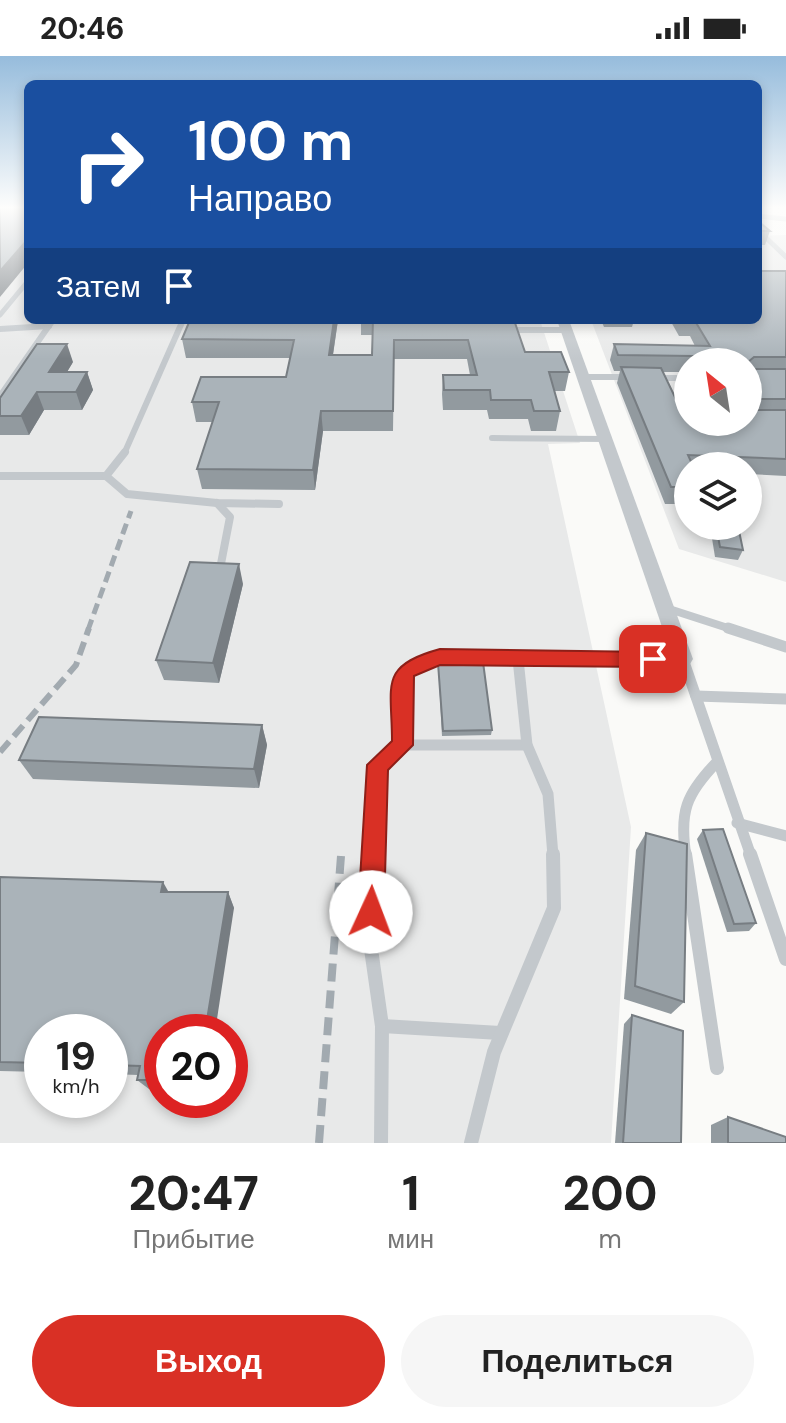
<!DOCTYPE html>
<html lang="ru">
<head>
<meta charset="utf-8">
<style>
	body { margin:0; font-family:"DM Sans",sans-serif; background:#f6f6f6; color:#222; height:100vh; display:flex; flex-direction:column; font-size:30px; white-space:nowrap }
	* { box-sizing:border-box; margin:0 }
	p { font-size:26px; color:#767676 }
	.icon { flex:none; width:44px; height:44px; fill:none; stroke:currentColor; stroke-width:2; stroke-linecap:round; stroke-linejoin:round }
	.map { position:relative; height:1087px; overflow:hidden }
	.panel { display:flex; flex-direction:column; background:#fff; flex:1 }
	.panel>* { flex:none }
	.top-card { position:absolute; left:24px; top:24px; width:738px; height:244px; border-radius:12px; box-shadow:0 4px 12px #0003; background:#1a4fa0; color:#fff; overflow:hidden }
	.needle { width:52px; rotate:330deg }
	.buttons { position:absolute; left:674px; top:292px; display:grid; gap:16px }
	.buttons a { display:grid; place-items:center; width:88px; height:88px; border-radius:50%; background:#fff; box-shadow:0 4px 12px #0003; font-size:40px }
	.speed { position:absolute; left:24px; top:958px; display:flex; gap:16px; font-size:40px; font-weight:700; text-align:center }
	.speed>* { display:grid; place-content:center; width:104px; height:104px; border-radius:50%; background:#fff; box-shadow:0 4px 12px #0003; line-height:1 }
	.speed small { font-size:20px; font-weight:400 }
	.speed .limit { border:12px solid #d22; background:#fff; color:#111 }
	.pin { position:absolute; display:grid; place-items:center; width:68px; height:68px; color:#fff; margin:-34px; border-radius:16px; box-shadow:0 4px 12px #0006 }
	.me { position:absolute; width:88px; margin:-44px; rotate:2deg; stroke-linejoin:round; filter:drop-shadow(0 0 6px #0008) }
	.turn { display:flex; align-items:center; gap:28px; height:168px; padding:0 32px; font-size:36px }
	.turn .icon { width:104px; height:104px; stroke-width:2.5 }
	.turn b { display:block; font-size:56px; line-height:68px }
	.then { display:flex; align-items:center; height:76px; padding:0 32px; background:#0003; gap:16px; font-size:30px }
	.eta { display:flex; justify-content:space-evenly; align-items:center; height:136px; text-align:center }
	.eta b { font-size:48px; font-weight:700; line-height:56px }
	.cta { display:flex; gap:16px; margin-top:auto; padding:16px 32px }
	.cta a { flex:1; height:92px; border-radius:48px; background:#d93025; color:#fff; font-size:32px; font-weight:700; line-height:92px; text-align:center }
	.cta a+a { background:#f6f6f6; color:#222 }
	.status { display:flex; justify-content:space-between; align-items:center; height:56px; padding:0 40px; background:#fff; direction:ltr }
	.status svg { height:22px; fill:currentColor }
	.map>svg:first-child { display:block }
	.built { fill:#e8e9e9; fill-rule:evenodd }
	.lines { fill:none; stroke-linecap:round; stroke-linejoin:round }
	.service-far4 { stroke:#c3c8cc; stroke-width:5 }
	.service-far3 { stroke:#c3c8cc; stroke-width:6 }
	.service-far2 { stroke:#c3c8cc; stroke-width:8 }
	.service-far1 { stroke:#c3c8cc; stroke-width:11 }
	.service { stroke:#c3c8cc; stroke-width:14 }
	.minor { fill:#c3c8cc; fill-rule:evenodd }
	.rail-far2 { stroke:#a2aab0; stroke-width:5; stroke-dasharray:11 6; stroke-linecap:butt }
	.rail-far1 { stroke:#a2aab0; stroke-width:6; stroke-dasharray:14 7; stroke-linecap:butt }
	.rail { stroke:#a2aab0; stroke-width:8; stroke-dasharray:18 9; stroke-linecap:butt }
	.wall { fill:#929a9f; fill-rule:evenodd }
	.shaded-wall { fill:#777d82 }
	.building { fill:#aab3b9; stroke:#777d82; stroke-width:2 }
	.route { fill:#d93025; stroke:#8d1f18; stroke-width:2 }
</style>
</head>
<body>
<div class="status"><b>20:46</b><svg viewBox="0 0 49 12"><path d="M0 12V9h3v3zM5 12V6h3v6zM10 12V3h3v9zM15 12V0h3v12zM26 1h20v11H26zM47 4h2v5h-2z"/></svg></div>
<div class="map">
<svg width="786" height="1087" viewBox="0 0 786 1087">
	<rect width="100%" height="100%" fill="#fafaf8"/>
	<g class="built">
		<path d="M28 151V264H540L580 387 548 388 631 771 611 1087H0V153ZM42 976H110V1044H42ZM162 976H230V1044H162Z"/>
		<path d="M786 179V526L679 493 591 264H758V180ZM688 306H748V366H688ZM688 410H748V470H688Z"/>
	</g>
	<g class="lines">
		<g class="service-far4">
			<polyline points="758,160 786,163"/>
			<polyline points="758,174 786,201"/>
			<polyline points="0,259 28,225"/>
		</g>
		<g class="service-far3">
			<polyline points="0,273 49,270"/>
			<polyline points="506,274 567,274"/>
			<polyline points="584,321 628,321"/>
			<polyline points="655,322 688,322"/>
			<polyline points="0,340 53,264"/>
			<polyline points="492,382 606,383"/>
			<polyline points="124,398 183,264"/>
		</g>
		<g class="service-far2">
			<polyline points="0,420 106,420 125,396"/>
			<polyline points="106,420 127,438 217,447 279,448"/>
			<polyline points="217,447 230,461 219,518"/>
			<polyline points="666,552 734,574"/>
		</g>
		<g class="service-far1">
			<polyline points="728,572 786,591"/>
			<polyline points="696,640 786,643"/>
			<path d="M402 689C402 669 399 646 403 626 410 588 492 601 518 603"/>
			<polyline points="737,767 786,780"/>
			<polyline points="374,800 378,709 402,689 527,689"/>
			<polyline points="553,800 548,738 527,689 518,603 683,603 751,800"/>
			<path d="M686 800C679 756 686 738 717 706"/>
		</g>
		<g class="service">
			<polyline points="374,798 370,886 382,970 381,1087"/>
			<polyline points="685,798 717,1012"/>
			<polyline points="750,798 786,903"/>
			<polyline points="382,970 500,977"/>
			<polyline points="471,1087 494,996 554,852 553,798"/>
		</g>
		<polygon class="minor" points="557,264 569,264 693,603 690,608 676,608 673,603"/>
		<polyline class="rail-far2" points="88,574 131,455"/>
		<polyline class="rail-far1" points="0,696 76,609 89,572"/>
		<polyline class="rail" points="319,1087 341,800"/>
	</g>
	<g class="wall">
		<polygon points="758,165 770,175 765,189 758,189"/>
		<path d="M786 215V420L748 418V410H688V448H665L617 327 620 315H614L610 304 614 288 695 290 690 280H679L670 264H758ZM688 306H748V366L685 362 663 316H686L683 328 688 337Z"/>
		<polygon points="113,264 143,264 142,267 114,267"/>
		<polygon points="190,264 338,264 333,299 372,299 373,279 361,279 361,264 530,264 529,268 515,268 525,296 569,316 565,335 554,335 560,355 556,375 531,375 528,363 489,363 487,354 443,354 442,338 443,319 470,319 467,303 394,303 393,375 323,375 315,434 202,433 197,413 213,366 196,366 192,346 286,321 290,302 186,302 182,283"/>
		<polygon points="601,264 634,264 632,271 604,271"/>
		<polygon points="73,306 67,316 87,316 93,334 82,354 44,354 29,379 0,379 0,342"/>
		<polygon points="710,470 738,470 743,494 738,504 715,501"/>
		<polygon points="243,528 219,627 164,624 156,604"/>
		<polygon points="438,607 492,674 491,679 442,680"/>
		<polygon points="262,669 267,689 259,732 33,723 19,704"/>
		<polygon points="703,774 756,867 749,875 727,876 697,783"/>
		<polygon points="646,777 684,946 671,958 624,943 636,794"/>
		<polygon points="0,821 169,836 228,836 234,852 162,976 162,1033 149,1033 137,1024 138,1019 110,1018 110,976 42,976 42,1016 0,1015"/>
		<polygon points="632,959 681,1087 615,1087 624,968"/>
		<polygon points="728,1061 786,1087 711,1087 711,1069"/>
	</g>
	<g class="shaded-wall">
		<polygon points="28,183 28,207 0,241 0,215"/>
		<polygon points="334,264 338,264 330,318 329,299"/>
		<polygon points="67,288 73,306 56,334 49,316"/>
		<polygon points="87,316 93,334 82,354 76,336"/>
		<polygon points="37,336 44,354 29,379 21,360"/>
		<polygon points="321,355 323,375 315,434 313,414"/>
		<polygon points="239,508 243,528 219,627 213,607"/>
		<polygon points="262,669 267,689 259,732 254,713"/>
		<polygon points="163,826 172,842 161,836"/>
		<polygon points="228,836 234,852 215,976 205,976"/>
	</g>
	<g class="building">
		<polygon points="0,151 28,151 28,183 0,215"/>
		<polygon points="758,165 770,175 758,175"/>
		<polygon points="758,215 786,215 786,301 754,301 748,306 754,313 786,313 786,343 755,343 749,348 754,354 786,354 786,403 688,399 693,410 688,410 688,431 671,431 621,311 661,312 685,362 688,362 688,366 748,366 748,306 698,306 699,304 693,300 618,299 614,288 710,290 695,265 683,264 758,264"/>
		<polygon points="190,264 334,264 329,299 372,299 373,264 514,264 525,296 561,296 569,316 549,316 560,355 534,355 531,344 491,344 490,334 444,334 443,319 477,319 468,284 394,284 393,355 321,355 313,414 197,413 219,346 192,346 201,321 286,321 294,284 182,283"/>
		<polygon points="37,288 67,288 49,316 87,316 76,336 37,336 21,360 0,360 0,342"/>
		<polygon points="716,470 738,470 743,494 720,491"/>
		<polygon points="190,506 239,508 213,607 156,604"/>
		<polygon points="483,606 492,674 443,675 438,607"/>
		<polygon points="39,661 262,669 254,713 19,704"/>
		<polygon points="723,773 756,867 734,868 703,774"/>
		<polygon points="646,777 687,788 684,946 635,930"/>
		<polygon points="0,821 163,826 161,836 228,836 205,976 162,976 162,1024 137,1024 140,1010 110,1009 110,976 42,976 42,1007 0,1006"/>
		<polygon points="632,959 683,975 681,1087 623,1087"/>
		<polygon points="728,1061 786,1081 786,1087 728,1087"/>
	</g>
	<linearGradient id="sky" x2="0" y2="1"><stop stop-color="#96bcdc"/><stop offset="0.5" stop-color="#fdfdfc"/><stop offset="1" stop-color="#fdfdfc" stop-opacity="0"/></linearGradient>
	<rect width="786" height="303" fill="url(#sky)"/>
	<path class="route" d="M440 593 653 596 663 603 653 611 440 609 414 620 413 689 388 714 384 856 380 865 371 869 362 865 358 856 367 709 392 685C392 629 378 610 440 593Z"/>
</svg>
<div class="buttons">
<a><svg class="needle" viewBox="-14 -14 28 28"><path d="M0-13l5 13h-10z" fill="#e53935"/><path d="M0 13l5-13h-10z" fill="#767676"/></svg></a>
<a><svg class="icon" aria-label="layers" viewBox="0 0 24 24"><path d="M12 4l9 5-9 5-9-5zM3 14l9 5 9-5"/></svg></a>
</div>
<div class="speed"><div>19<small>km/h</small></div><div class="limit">20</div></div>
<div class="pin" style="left:653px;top:603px;background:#d93025"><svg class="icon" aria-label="arrive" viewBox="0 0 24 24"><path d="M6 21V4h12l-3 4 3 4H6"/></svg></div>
<svg class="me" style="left:371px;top:856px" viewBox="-20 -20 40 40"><circle r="19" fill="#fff"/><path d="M0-13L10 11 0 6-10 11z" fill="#d93025"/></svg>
<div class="top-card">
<div class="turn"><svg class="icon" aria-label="right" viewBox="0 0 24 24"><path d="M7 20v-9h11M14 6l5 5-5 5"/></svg><div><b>100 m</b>Направо</div></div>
<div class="then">Затем<svg class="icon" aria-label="arrive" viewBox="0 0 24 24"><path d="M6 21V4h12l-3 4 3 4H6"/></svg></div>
</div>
</div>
<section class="panel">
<div class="eta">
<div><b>20:47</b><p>Прибытие</p></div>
<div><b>1</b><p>мин</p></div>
<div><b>200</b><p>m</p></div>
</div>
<div class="cta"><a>Выход</a><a>Поделиться</a></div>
</section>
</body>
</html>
